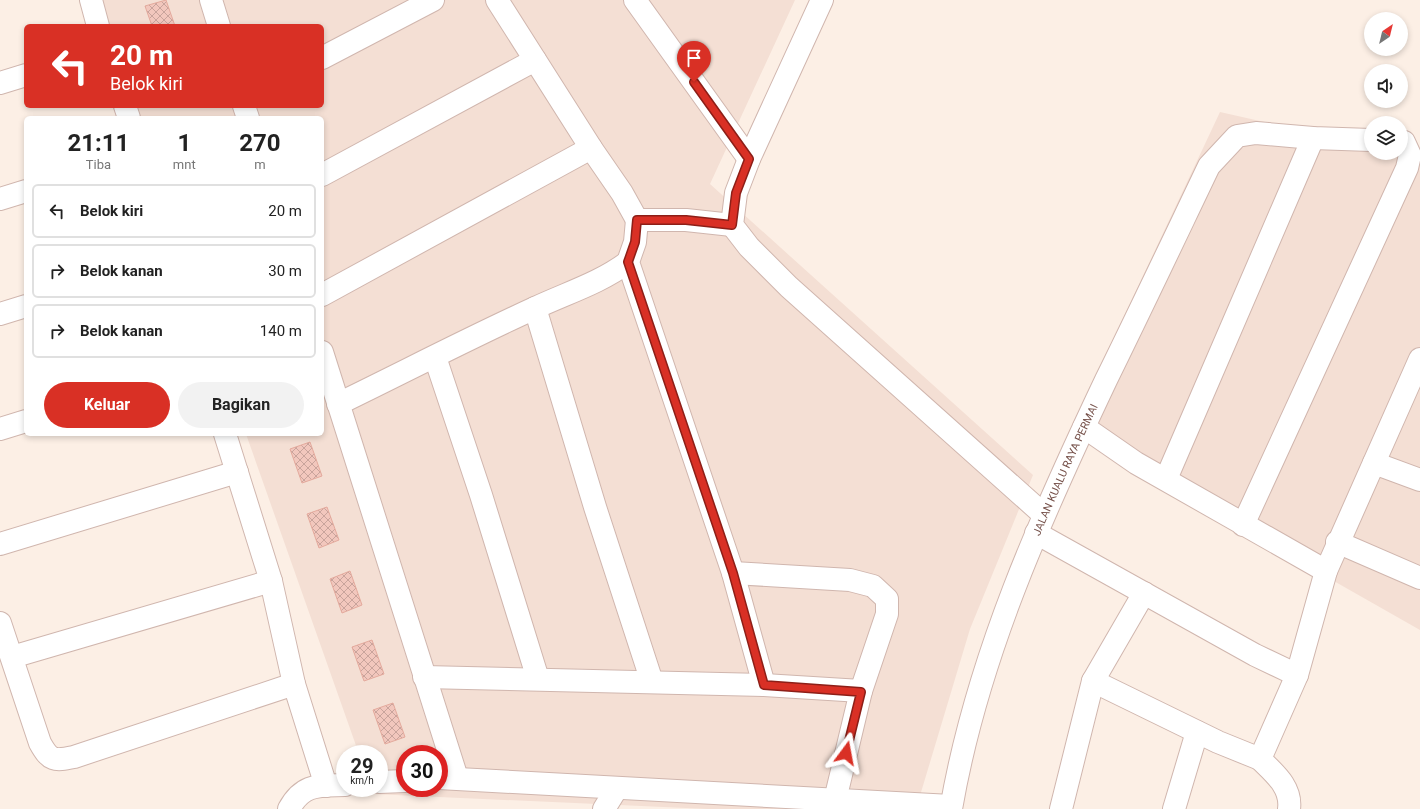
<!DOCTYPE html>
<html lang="id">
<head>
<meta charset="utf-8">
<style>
	body { margin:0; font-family:Roboto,sans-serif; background:#f2f2f2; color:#222; height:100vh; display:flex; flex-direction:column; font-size:15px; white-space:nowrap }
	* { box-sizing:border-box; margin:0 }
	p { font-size:13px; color:#767676 }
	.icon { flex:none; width:22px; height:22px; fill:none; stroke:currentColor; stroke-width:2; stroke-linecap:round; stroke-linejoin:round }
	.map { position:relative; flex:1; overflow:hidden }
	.sheet { position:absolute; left:24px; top:116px; width:300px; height:320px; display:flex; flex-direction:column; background:#fff; border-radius:6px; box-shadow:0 2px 6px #0003 }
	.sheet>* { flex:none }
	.hud { position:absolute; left:24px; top:24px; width:300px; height:84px; border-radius:6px; box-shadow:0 2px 6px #0003; background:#d93025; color:#fff; overflow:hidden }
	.needle { width:26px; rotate:35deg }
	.fabs { position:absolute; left:1364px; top:12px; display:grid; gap:8px }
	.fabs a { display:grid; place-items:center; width:44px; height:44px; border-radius:50%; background:#fff; box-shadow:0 2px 6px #0003; font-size:20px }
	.speed { position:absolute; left:336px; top:745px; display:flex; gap:8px; font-size:20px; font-weight:700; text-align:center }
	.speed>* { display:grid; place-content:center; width:52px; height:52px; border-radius:50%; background:#fff; box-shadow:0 2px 6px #0003; line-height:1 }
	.speed small { font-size:10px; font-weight:400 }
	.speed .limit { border:6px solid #d22; background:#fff; color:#111 }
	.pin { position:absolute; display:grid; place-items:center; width:34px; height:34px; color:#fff; margin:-41px -17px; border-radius:50% 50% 50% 0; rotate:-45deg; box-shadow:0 0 4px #0007 }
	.pin .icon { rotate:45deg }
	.me { position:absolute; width:44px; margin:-22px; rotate:13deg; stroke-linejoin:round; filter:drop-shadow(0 0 3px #0008) }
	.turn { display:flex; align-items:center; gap:14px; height:84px; padding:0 20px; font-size:18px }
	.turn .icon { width:52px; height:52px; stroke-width:2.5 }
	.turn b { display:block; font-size:28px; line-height:34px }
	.eta { display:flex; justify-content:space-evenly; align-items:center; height:68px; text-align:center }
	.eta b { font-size:24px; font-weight:700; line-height:28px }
	.primary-button { display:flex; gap:8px; margin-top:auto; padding:8px 20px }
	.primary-button a { flex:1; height:46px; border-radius:24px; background:#d93025; color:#fff; font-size:16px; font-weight:700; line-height:46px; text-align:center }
	.primary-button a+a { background:#f2f2f2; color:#222 }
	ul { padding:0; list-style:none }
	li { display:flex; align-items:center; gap:12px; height:54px; margin:0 8px 6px; padding:0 12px; border:2px solid #e0e0e0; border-radius:6px }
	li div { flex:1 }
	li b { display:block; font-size:15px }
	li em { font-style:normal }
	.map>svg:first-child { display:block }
	.residential { fill:#f4dfd4; fill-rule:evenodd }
	.building { fill:url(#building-cross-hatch); stroke:#e4aa9d }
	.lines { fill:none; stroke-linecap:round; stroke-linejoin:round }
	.minor-casing { stroke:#d0b6ae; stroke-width:24 }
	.minor { stroke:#fff; stroke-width:22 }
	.route-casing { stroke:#8d1f18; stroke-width:10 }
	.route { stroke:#d93025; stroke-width:7 }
	.labels { text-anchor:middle; stroke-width:3; stroke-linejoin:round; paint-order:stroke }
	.street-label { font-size:11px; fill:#76514a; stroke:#fff3ec }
</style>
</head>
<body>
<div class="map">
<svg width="1420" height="809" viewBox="0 0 1420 809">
	<defs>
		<pattern id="building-cross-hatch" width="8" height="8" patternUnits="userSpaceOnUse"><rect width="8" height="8" fill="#f2c7bd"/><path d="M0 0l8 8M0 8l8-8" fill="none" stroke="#c9a49c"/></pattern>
	</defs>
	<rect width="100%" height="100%" fill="#fcefe5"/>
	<g class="residential">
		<path d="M93 0H795L710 184 1033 475 970 629 916 809H708L373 794 371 788H379V754H359L246 434H322V118H135L131 106H322V26H102ZM405 754H439V788H405Z"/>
		<polygon points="1220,112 1371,146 1371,153 1401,153 1420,157 1420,630 1070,431"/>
	</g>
	<g class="building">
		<polygon points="166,0 175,26 152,26 145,6"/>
		<polygon points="310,442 322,476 302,483 290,449"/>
		<polygon points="327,507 339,540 319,548 307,514"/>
		<polygon points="350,571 362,605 342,613 330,579"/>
		<polygon points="372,640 384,674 364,681 352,647"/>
		<polygon points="393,703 405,737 385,744 373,710"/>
	</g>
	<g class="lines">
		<defs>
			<g id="minor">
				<polyline points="91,0 98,26"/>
				<polyline points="211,0 219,26"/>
				<polyline points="497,0 591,148 622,193 637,220 686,220 732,225"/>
				<polyline points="635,0 749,159"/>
				<polyline points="822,0 749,159 736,193 732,225 749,247 789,287 1043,514"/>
				<polyline points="322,58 433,0"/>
				<polyline points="0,83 26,75"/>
				<polyline points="125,106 129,118"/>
				<polyline points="244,106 248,118"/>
				<polyline points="322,175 535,60"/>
				<polyline points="0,199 26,191"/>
				<polyline points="637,220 635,242 628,262 733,573 764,685"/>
				<polyline points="322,295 591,148"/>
				<polyline points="535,308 595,507 652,682"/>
				<polyline points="0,314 26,306"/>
				<polyline points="322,352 457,778"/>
				<polyline points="435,357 481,495 538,679"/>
				<path d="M338 404C404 372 469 338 535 308 567 293 600 283 628 262"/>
				<polyline points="1084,427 1136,463 1326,571 1420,359"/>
				<polyline points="0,429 26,421"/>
				<polyline points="225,434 271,581 294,684 326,786"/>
				<polyline points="1374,463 1420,480"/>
				<polyline points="1166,479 1313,138"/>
				<polyline points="1243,525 1407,168 1410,155 1404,142 1401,141"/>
				<polyline points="1036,533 1255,655 1297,675"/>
				<polyline points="1337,542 1420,578"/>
				<polyline points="0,544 237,472"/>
				<polyline points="733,573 850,580 873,586 887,599 887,614 861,691 835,800"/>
				<path d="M0 623 40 743C50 761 54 761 74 757L294 684"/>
				<polyline points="12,657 271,581"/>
				<polyline points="424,677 764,685 861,691"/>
				<polyline points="1093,681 1218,742 1260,759 1297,675 1326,571"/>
				<path d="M1260 759C1274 773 1292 787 1289 809"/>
				<polyline points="439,778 951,806"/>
				<polyline points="379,782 405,781"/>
				<path d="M289 809C303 783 319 786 345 785"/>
				<polyline points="604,809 617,788"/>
				<path id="s1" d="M951 809C977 658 1041 517 1106 380 1141 309 1175 237 1209 166L1237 136 1256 133 1313 138 1371 140"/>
				<polyline points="1061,809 1093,681 1144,593"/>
				<polyline points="1174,809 1197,732"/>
			</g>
		</defs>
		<use href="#minor" class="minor-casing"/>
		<use href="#minor" class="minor"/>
	</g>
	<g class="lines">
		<defs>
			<polyline id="route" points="694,82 749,159 736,193 732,225 686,220 637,220 635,242 628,262 733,573 764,685 861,692 846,753"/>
		</defs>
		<use href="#route" class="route-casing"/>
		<use href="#route" class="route"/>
	</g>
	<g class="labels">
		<g class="street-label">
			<text dy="4" stroke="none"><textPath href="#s1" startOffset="359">JALAN KUALU RAYA PERMAI</textPath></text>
		</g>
	</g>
</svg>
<div class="fabs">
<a><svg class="needle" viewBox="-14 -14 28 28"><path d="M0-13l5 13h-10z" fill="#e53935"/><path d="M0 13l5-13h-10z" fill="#767676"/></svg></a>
<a><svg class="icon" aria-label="sound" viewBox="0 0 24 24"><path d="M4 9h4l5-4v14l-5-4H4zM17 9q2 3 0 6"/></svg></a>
<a><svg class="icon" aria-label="layers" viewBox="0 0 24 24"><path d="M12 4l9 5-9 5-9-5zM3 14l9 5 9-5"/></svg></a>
</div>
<div class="speed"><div>29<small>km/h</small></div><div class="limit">30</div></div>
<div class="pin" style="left:694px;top:82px;background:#d93025"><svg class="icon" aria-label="arrive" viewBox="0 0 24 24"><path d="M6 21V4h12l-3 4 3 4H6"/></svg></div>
<svg class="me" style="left:846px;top:753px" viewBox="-20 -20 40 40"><path d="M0-17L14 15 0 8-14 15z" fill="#d93025" stroke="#fff" stroke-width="4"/></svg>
<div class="hud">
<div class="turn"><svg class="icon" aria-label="left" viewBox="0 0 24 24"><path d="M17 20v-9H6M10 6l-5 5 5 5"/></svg><div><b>20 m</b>Belok kiri</div></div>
</div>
<section class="sheet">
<div class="eta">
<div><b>21:11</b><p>Tiba</p></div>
<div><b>1</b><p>mnt</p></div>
<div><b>270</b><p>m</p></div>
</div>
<ul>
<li><svg class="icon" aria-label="left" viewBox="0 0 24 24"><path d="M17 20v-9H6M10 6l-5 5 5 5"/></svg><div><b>Belok kiri</b></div><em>20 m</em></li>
<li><svg class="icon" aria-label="right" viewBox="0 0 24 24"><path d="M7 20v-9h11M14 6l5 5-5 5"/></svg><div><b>Belok kanan</b></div><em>30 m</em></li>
<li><svg class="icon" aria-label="right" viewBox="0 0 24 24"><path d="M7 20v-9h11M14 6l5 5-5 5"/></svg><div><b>Belok kanan</b></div><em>140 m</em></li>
</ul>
<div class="primary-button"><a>Keluar</a><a>Bagikan</a></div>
</section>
</div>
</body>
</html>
